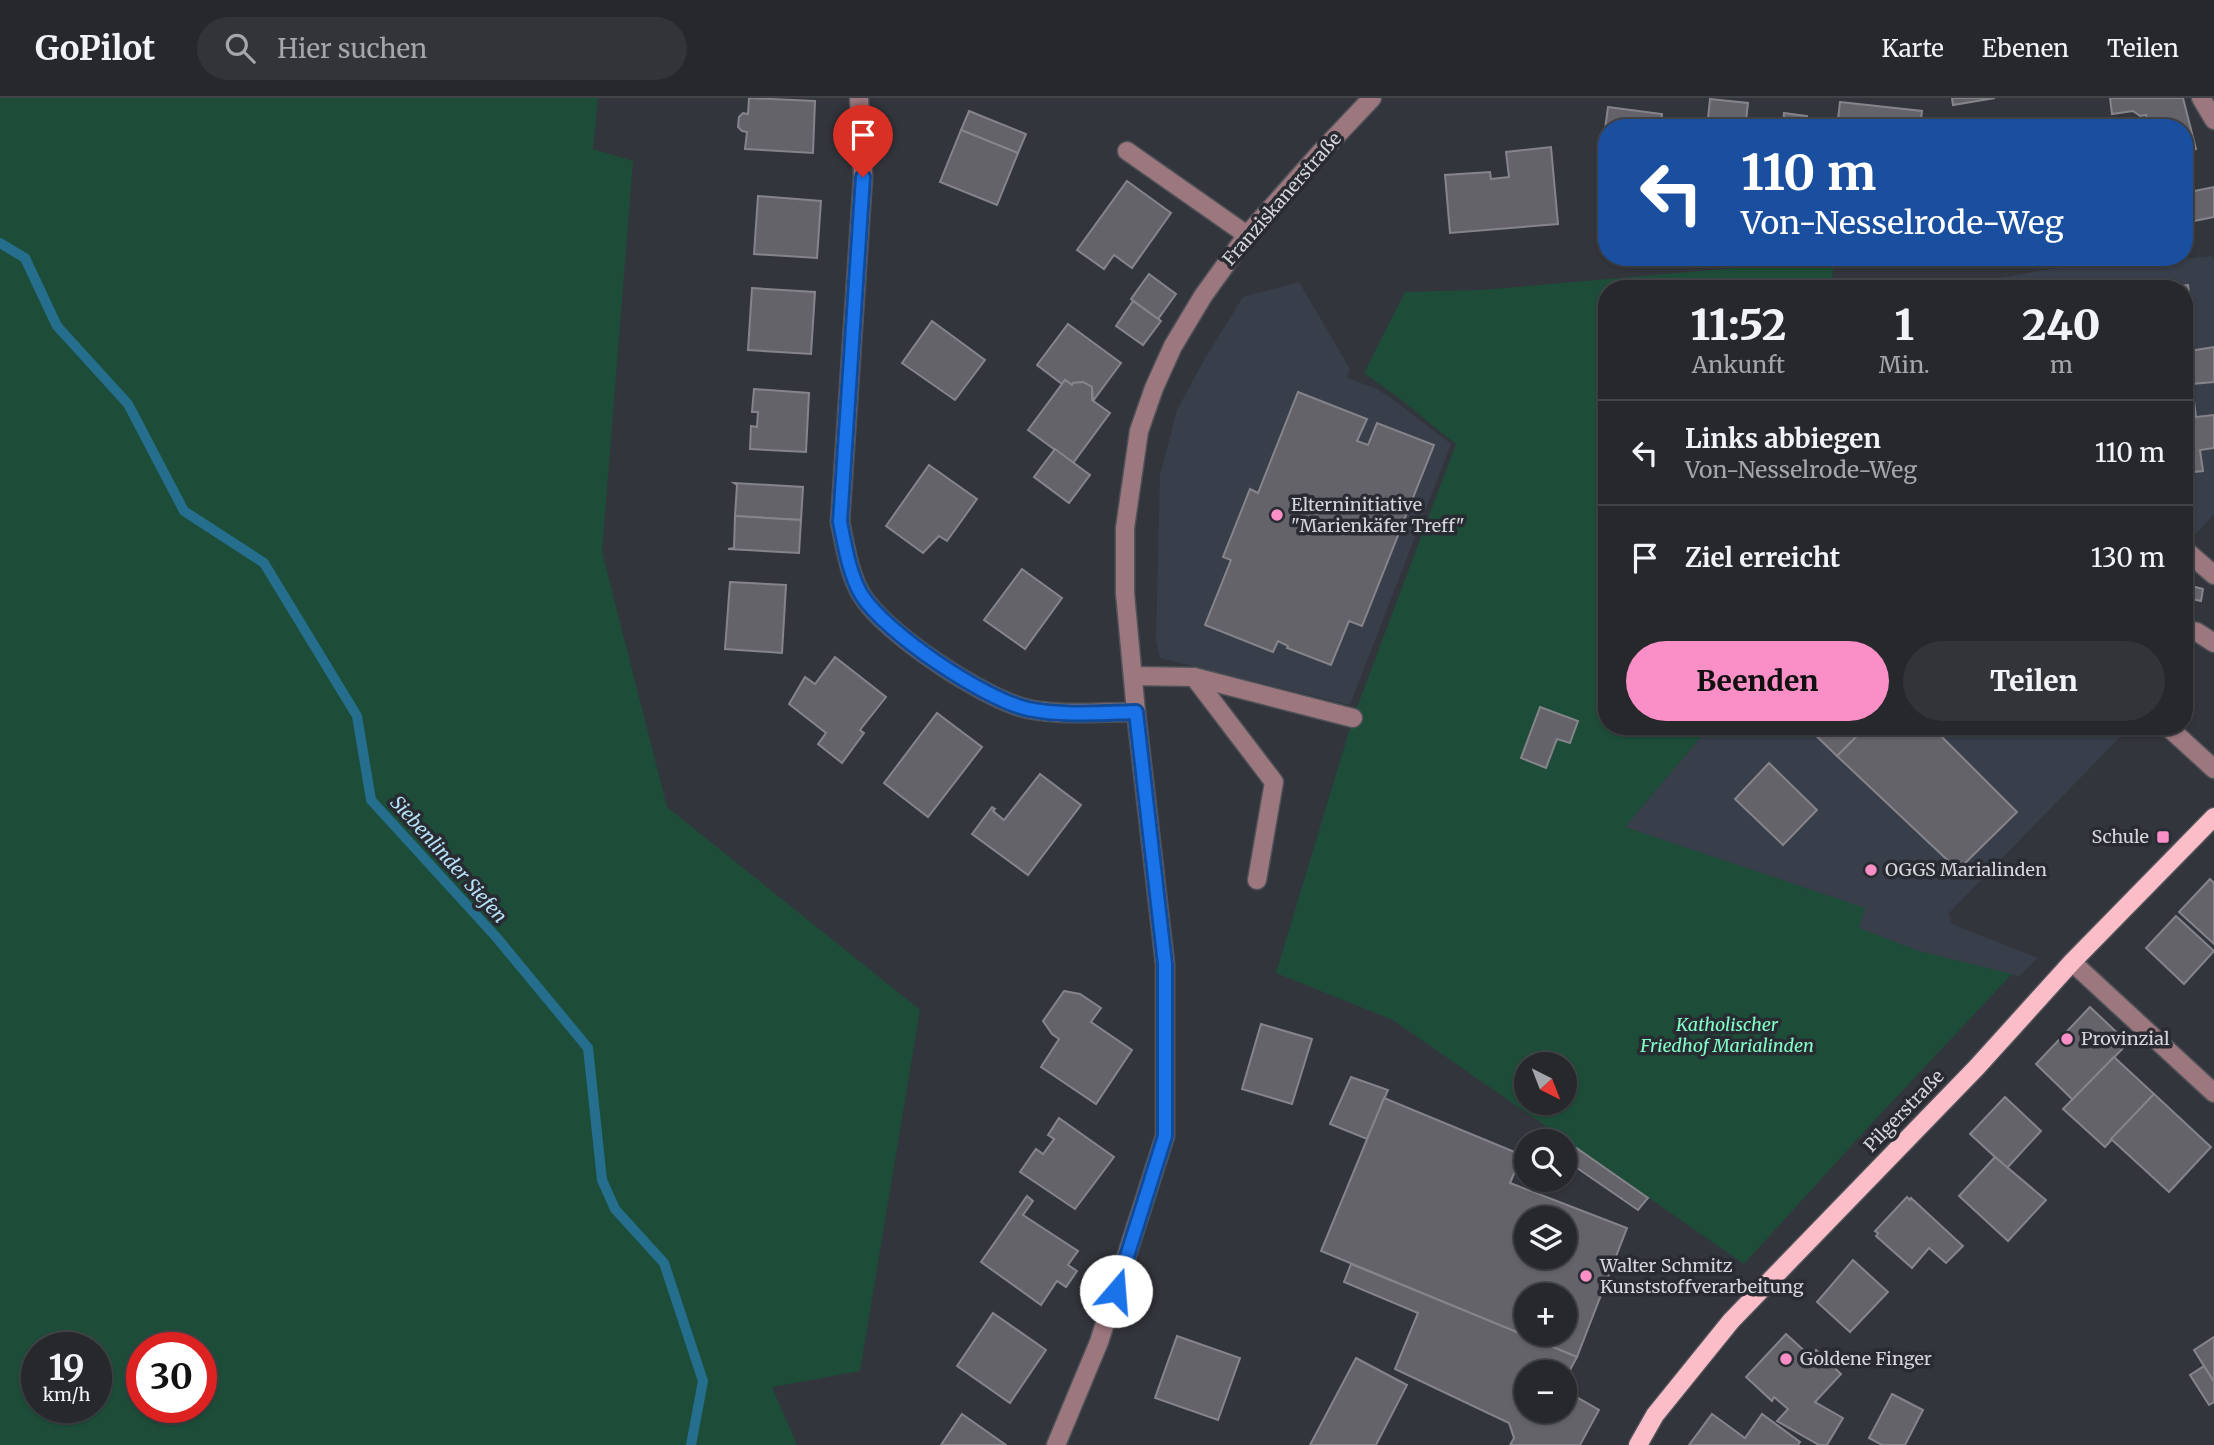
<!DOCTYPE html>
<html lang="de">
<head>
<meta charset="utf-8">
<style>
	body { margin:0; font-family:Merriweather,serif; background:#323438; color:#f1f3f6; height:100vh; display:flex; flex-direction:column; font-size:26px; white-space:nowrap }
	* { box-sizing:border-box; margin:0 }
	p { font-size:23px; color:#a4a6a9 }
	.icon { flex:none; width:38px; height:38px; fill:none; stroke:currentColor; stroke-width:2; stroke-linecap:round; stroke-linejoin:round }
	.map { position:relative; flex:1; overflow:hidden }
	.sheet { position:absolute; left:1598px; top:182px; width:595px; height:455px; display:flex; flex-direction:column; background:#26282c; border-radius:28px; box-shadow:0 2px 5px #0004,0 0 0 2px #424448 }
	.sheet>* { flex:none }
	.hud { position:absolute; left:1598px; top:21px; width:595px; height:147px; border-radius:28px; box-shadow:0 2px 5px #0004,0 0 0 2px #424448; background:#1a4fa0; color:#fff; overflow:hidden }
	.needle { width:46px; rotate:138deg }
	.fabs { position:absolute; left:1514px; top:954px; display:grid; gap:14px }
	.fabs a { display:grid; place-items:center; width:63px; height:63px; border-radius:50%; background:#26282c; box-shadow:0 2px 5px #0004,0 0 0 2px #424448; font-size:35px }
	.speed { position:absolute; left:21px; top:1234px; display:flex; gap:14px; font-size:35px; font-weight:700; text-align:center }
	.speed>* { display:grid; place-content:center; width:91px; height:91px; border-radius:50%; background:#26282c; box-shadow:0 2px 5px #0004,0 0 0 2px #424448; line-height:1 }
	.speed small { font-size:18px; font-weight:400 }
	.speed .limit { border:10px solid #d22; background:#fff; color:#111 }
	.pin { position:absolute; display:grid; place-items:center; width:60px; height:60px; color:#fff; margin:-72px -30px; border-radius:50% 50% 50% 0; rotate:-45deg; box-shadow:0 0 7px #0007 }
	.pin .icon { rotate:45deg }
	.me { position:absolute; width:77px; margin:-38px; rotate:18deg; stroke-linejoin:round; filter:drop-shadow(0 0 5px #0008) }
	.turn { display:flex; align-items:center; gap:24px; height:147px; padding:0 28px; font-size:32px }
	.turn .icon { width:91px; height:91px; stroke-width:2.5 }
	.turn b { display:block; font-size:49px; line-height:60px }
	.eta { display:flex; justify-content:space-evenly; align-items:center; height:119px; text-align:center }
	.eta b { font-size:42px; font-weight:800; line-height:49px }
	.cta { display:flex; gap:14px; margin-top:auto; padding:14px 28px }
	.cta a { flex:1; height:80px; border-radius:42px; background:#fa8fc7; color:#111; font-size:28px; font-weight:800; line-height:80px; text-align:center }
	.cta a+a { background:#323438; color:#f1f3f6 }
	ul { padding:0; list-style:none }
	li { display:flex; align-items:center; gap:21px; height:105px; padding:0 28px; border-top:2px solid #424448 }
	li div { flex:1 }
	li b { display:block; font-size:26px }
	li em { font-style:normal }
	header { display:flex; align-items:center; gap:42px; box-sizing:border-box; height:98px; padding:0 35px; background:#26282c; border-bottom:2px solid #424448 }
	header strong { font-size:33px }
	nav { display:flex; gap:38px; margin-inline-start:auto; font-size:24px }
	.search { width:490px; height:63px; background:#323438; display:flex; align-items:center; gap:18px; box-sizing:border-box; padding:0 24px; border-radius:38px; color:#a4a6a9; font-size:26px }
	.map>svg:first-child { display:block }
	.built { fill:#383e4a }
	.green { fill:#1d4d39; fill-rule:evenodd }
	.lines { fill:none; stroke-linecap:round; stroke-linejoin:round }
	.stream { stroke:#256e8d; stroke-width:10 }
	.building { fill:#65636a; stroke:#86848b; stroke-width:2; fill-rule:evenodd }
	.minor-casing { stroke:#4f5258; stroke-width:21 }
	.major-casing { stroke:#4f5258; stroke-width:21 }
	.minor { stroke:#9d777e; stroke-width:18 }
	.major { stroke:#fbbdc8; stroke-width:18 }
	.route-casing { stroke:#114b97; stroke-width:18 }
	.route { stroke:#1a73e8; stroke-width:12 }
	.poi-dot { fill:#fa8fc7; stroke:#282b31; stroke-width:2.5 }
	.labels { text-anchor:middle; stroke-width:7; stroke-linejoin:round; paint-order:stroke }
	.street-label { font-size:18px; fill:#d4d6da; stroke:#282b31 }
	.poi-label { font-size:18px; fill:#d4d6da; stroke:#282b31; text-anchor:start }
	.park-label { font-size:18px; font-style:italic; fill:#81ffc8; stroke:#282b31 }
	.water-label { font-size:19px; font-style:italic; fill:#b6e1f8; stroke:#282b31 }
</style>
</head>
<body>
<header>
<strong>GoPilot</strong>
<div class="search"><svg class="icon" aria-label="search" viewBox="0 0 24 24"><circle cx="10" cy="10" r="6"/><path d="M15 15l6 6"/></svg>Hier suchen</div>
<nav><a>Karte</a><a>Ebenen</a><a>Teilen</a></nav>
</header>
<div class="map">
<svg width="2214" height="1347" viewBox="0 0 2214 1347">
	<rect width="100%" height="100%" fill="#32353b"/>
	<g class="built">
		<polygon points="2212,158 2214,164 2214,416 2184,449 2184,191 1934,191 2099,163 2143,165"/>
		<polygon points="1299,184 1350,271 1347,280 1375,290 1391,300 1451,346 1350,607 1160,560 1156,542 1160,377 1177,312 1204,262 1243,199"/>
		<polygon points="1710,628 2114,628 2122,637 1949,815 1952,826 2038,860 2019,878 1919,853 1858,830 1864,810 1625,729"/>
	</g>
	<g class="green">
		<path d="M0 0H598L593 51 633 63 602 454 667 709 920 912 860 1273 772 1289 797 1347H0ZM37 1250H96V1309H37ZM142 1250H201V1309H142Z"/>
		<path d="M1804 159H1834L1831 191H1606V628H1710L1625 729 1865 810 1859 830 1919 853 2012 876 1873 1024 1744 1166 1393 922 1276 875 1353 620 1456 346 1395 297 1364 275 1405 194 1482 192 1758 168ZM1526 966H1564V1004H1526Z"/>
	</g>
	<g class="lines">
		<polyline class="stream" points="0,145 25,160 57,228 128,306 184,413 264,465 357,618 371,702 497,840 588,950 602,1082 615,1111 664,1165 703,1283 691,1347"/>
	</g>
	<g class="building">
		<polygon points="749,0 815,3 813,55 745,51 747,34 742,33 738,29 739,19 743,15 748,16"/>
		<polygon points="1952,0 1995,0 1953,7"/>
		<polygon points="2110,0 2183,0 2196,51 2184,54 2184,30 2149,30 2146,17 2140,18 2133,13 2112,16"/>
		<polygon points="1710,1 1748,5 1746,23 1782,26 1783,30 1707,30"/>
		<polygon points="1840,4 1922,13 1920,30 1837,30"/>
		<polygon points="1608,9 1662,16 1660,30 1606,30 1606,54 1602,53"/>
		<polygon points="969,13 1026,36 1018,55 961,32"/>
		<polygon points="1784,15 1807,18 1806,30 1783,30"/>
		<polygon points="961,32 1018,55 997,107 940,84"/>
		<polygon points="1551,49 1558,126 1450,135 1445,77 1490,74 1491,81 1509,79 1506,54"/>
		<polygon points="1127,83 1171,115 1132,170 1114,157 1104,171 1077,152"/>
		<polygon points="2214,89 2214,119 2184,125 2184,95"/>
		<polygon points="758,98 821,103 817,160 754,156"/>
		<polygon points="1149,176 1176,196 1158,221 1131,201"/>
		<polygon points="2188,187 2193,221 2185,222 2189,253 2214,249 2214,284 2192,286 2196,319 2214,317 2214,350 2200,352 2203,373 2184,375 2184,191 2156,191"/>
		<polygon points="752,190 815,194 811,256 748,252"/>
		<polygon points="1133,203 1161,223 1143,247 1116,228"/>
		<polygon points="932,223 985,262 955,302 902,265"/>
		<polygon points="1068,226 1121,265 1093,303 1092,289 1083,284 1073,285 1072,287 1065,282 1062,286 1037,267"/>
		<polygon points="1065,282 1072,287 1073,285 1083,284 1092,289 1092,302 1110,315 1073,365 1028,332"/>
		<polygon points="754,291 809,295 806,354 750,351 751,328 757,329 758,314 752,314"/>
		<polygon points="1298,294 1367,321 1357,343 1368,347 1377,325 1434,347 1362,528 1349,523 1331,567 1287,550 1288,548 1278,543 1273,554 1205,527 1231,462 1223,459 1250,391 1258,395"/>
		<polygon points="1055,351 1090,377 1069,405 1034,379"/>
		<polygon points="929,367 977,401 947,443 939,438 923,455 886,428"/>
		<polygon points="734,385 803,389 801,422 735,418 737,387"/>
		<polygon points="735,418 801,422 799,455 728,451 734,450"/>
		<polygon points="1022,471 1062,500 1025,551 984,522"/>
		<polygon points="730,484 786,487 782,555 725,551"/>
		<polygon points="2184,486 2203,491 2201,503 2184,499"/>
		<polygon points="835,559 886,599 860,632 864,635 842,665 818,646 826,635 789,606 805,579 815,586"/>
		<polygon points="1540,609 1578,623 1570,645 1557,641 1546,670 1521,660"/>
		<polygon points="937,615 982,649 928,719 884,685"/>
		<polygon points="1806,628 1867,628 1837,658"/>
		<polygon points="1867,628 1931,628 2017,714 1958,772 1837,658"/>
		<polygon points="1769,665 1817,712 1783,747 1735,701"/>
		<polygon points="1040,676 1081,707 1028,777 972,736 992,709 995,711 993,713 1004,722"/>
		<polygon points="2210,781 2214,785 2214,846 2179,814"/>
		<polygon points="2176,818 2214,853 2184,886 2146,850"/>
		<polygon points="1064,893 1080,896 1101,910 1091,924 1132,952 1096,1006 1041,969 1059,941 1052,936 1043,923"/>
		<polygon points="2090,909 2128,945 2073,1002 2036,966"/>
		<polygon points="1261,926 1312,941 1292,1006 1242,991"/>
		<polygon points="2114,959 2154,996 2105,1049 2063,1011"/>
		<polygon points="1351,979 1388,992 1367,1041 1330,1026"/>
		<polygon points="2154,996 2211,1049 2169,1094 2111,1041"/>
		<polygon points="2005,999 2041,1033 2007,1070 1970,1036"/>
		<path d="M1384 1000 1522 1057 1510 1085 1627 1130 1577 1259 1321 1153ZM1526 1120H1564V1158H1526ZM1526 1197H1564V1236H1526Z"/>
		<polygon points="1059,1020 1114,1059 1075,1111 1020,1074 1036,1051 1043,1056 1054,1041 1048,1037"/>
		<polygon points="1568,1044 1648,1100 1638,1112 1564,1061 1564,1048"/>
		<polygon points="1995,1059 2046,1102 2008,1143 1959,1098"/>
		<polygon points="1027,1098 1033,1103 1023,1117 1078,1153 1068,1167 1077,1173 1066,1189 1057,1183 1041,1207 981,1164"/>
		<polygon points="1907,1099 1910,1102 1911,1100 1963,1148 1946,1165 1929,1150 1912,1170 1876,1138 1878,1135 1875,1133"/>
		<polygon points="1853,1162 1888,1194 1850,1234 1817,1204"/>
		<polygon points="1351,1166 1577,1259 1564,1283 1564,1274 1526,1274 1526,1312 1564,1312 1564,1292 1599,1312 1580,1347 1510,1347 1514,1340 1509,1325 1395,1271 1418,1215 1344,1184"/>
		<polygon points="993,1215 1046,1252 1010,1305 957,1268"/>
		<polygon points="1786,1236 1810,1258 1816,1252 1841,1276 1815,1304 1843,1320 1827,1347 1819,1347 1777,1323 1788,1311 1774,1299 1772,1303 1746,1279"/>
		<polygon points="1177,1238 1240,1260 1218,1322 1155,1300"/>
		<polygon points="2214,1239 2214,1284 2194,1252"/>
		<polygon points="1356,1260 1407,1287 1376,1347 1310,1347"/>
		<polygon points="2204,1268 2214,1284 2214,1304 2209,1307 2190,1277"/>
		<polygon points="1892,1296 1923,1312 1905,1347 1882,1347 1869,1340"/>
		<polygon points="962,1316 1006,1347 941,1347"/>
		<polygon points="1712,1316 1745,1340 1762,1316 1800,1344 1798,1347 1689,1347"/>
	</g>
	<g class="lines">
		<defs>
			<g id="minor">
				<path d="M859 0 863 79 840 424C845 448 849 475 861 496 884 535 984 601 1028 611 1063 618 1100 614 1136 614"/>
				<polyline points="2201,0 2214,22"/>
				<polyline points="1127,53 1247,137"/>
				<polyline points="2184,451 2214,477"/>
				<polyline points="2184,531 2197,534 2214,545"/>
				<polyline points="1133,578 1194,579 1353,620"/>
				<polyline points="1194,579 1274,684 1257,782"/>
				<polyline points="2167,628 2214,671"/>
				<polyline points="2072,864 2214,995"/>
				<polyline points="1056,1347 1099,1244 1165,1038 1165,866 1136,614 1125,495 1125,430 1139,333 1154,290 1173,248 1203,198 1247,137 1320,55 1372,0"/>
			</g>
			<polyline id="major" points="1638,1347 1655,1317 1731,1223 1977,969 2072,864 2214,719"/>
		</defs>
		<use href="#minor" class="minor-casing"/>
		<use href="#major" class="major-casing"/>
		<use href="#minor" class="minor"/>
		<use href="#major" class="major"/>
	</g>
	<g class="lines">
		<defs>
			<path id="route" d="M863 79 840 424C845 448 849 475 861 496 885 535 984 601 1028 611 1063 618 1100 615 1136 614L1165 866V1038L1116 1193"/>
		</defs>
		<use href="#route" class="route-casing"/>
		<use href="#route" class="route"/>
	</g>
	<g class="poi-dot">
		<circle cx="1277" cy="417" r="7"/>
		<rect x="2156" y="732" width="14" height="14" rx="3.5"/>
		<circle cx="1871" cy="772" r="7"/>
		<circle cx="2067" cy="941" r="7"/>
		<circle cx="1586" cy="1178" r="7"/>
		<circle cx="1786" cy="1261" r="7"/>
	</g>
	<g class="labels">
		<g class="street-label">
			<text transform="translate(1282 101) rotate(-49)" y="6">Franziskanerstraße</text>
			<text transform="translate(1904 1013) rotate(-46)" y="6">Pilgerstraße</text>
		</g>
		<g class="poi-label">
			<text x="1291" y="413">Elterninitiative<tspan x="1291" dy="21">"Marienkäfer Treff"</tspan></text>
			<text x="2149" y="745" text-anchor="end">Schule</text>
			<text x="1885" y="778">OGGS Marialinden</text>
			<text x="2081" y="947">Provinzial</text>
			<text x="1600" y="1174">Walter Schmitz<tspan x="1600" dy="21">Kunststoffverarbeitung</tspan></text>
			<text x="1800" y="1267">Goldene Finger</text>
		</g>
		<g class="park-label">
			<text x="1727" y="933">Katholischer<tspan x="1727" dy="21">Friedhof Marialinden</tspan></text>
		</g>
		<g class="water-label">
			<text transform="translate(449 761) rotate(48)" y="7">Siebenlinder Siefen</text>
		</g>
	</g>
</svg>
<div class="fabs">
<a><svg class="needle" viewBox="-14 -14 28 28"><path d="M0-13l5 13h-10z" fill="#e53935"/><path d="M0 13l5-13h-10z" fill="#a4a6a9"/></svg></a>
<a><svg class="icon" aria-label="search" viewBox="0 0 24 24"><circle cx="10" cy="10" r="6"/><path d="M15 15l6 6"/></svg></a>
<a><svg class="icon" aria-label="layers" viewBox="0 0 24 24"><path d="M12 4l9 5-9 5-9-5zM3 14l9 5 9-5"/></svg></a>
<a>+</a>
<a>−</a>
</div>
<div class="speed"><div>19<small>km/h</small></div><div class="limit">30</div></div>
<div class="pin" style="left:863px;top:79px;background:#d93025"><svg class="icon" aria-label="arrive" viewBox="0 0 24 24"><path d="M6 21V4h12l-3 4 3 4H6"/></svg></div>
<svg class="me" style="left:1116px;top:1193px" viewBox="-20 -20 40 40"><circle r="19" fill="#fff"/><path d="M0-13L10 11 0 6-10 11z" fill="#1a73e8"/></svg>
<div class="hud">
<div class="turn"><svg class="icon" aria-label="left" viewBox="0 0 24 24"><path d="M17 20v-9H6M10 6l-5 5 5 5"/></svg><div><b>110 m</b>Von-Nesselrode-Weg</div></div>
</div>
<section class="sheet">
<div class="eta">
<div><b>11:52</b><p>Ankunft</p></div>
<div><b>1</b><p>Min.</p></div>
<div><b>240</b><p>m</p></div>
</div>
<ul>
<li><svg class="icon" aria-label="left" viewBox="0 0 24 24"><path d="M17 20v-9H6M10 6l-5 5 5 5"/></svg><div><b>Links abbiegen</b><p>Von-Nesselrode-Weg</p></div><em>110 m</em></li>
<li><svg class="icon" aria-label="arrive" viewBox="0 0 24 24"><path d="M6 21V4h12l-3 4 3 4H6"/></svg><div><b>Ziel erreicht</b></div><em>130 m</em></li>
</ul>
<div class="cta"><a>Beenden</a><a>Teilen</a></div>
</section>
</div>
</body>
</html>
